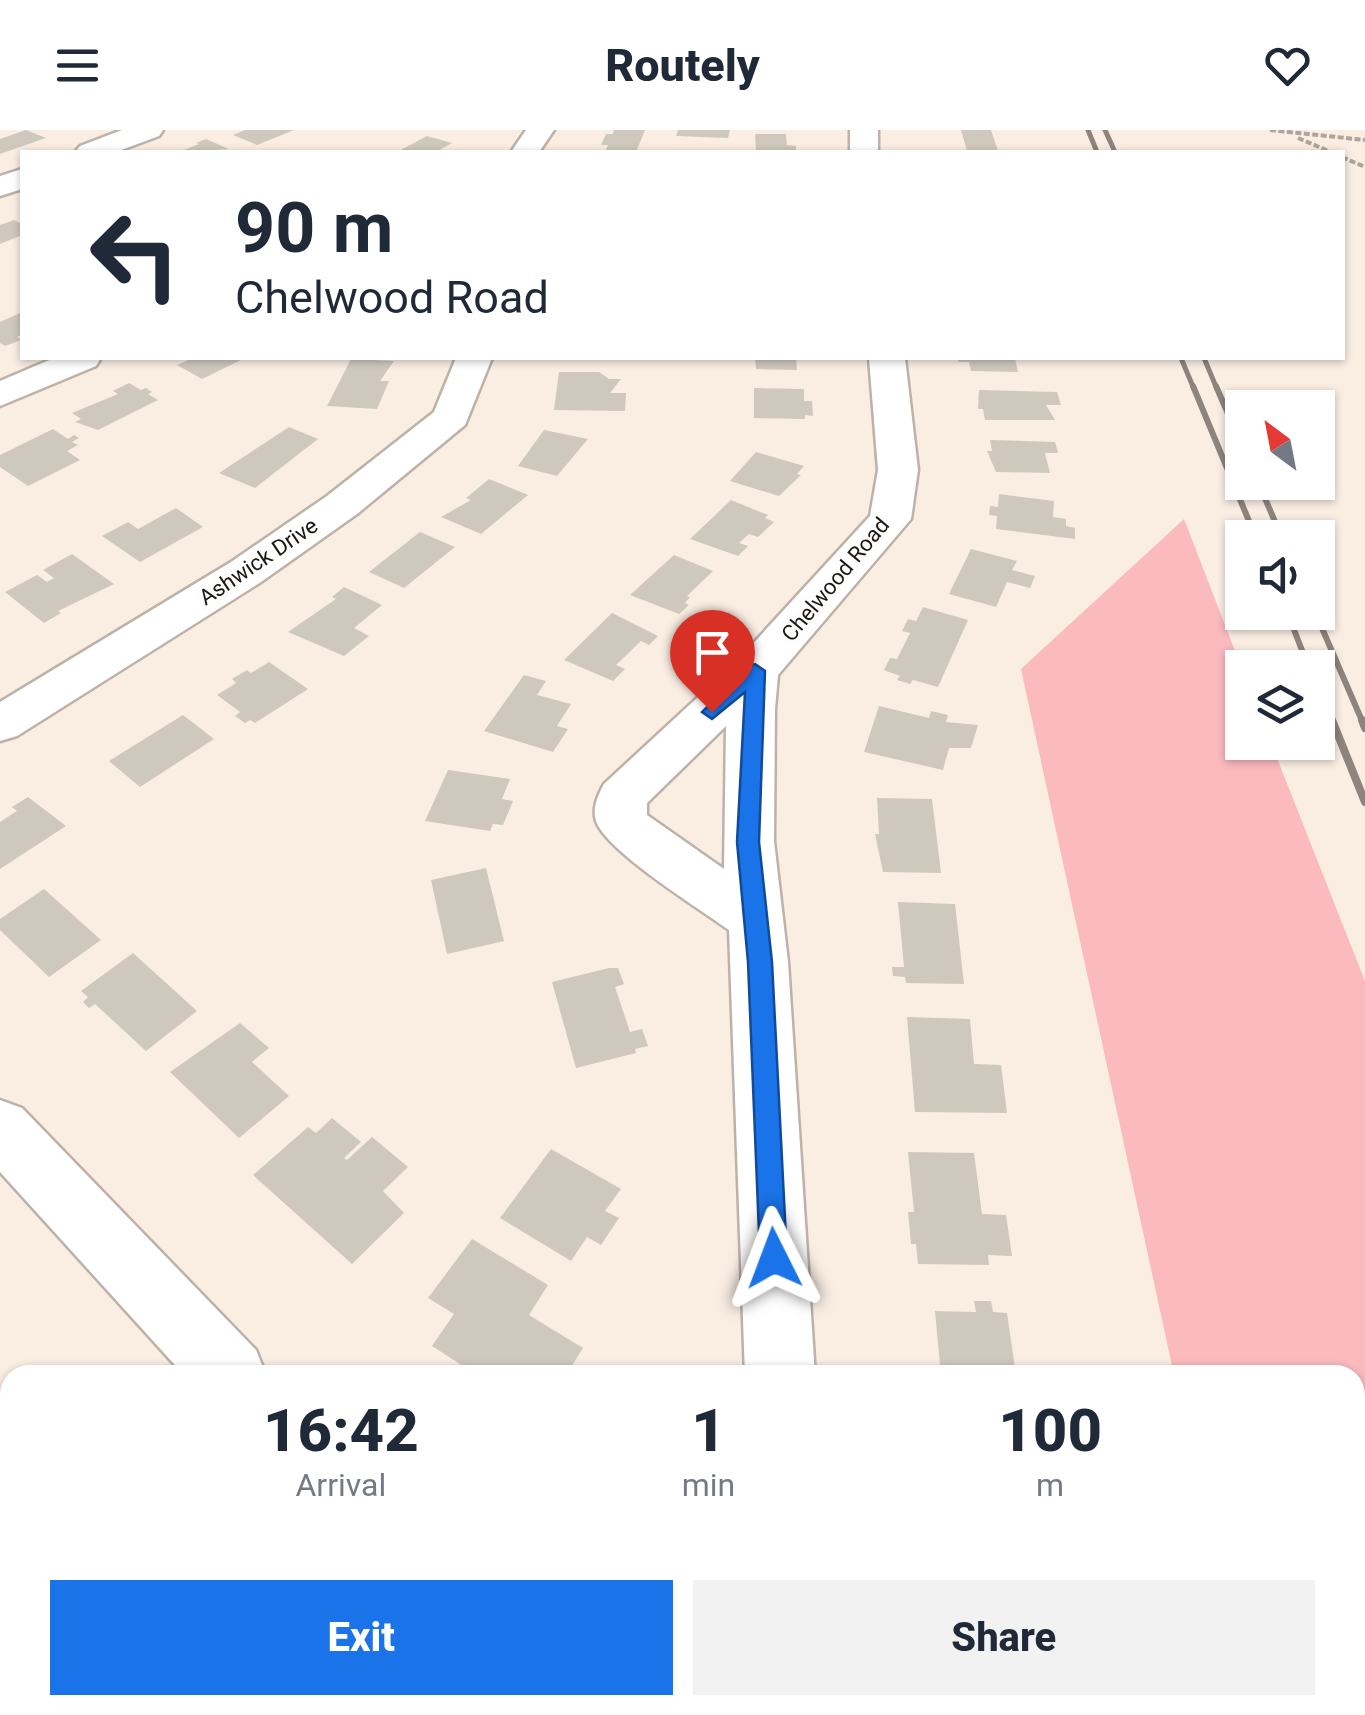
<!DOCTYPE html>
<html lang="en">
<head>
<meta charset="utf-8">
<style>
	body { margin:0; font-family:Roboto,sans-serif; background:#f2f2f3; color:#1f2937; height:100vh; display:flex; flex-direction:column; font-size:38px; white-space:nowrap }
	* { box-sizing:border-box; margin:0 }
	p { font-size:32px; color:#747a83 }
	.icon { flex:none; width:55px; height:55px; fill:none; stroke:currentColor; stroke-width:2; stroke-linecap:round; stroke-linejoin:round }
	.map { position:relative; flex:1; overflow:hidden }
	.drawer { position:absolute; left:0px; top:1235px; width:1365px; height:350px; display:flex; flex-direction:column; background:#fff; border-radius:30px 30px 0 0; box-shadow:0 2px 8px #0004 }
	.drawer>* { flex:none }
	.top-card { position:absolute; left:20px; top:20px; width:1325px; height:210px; border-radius:0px; box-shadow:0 2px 8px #0004; background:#fff; color:#1f2937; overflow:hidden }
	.needle { width:65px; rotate:328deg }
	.fabs { position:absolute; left:1225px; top:260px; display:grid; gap:20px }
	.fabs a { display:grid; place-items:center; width:110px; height:110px; border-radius:0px; background:#fff; box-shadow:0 2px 8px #0004; font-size:50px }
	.pin { position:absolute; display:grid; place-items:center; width:85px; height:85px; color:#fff; margin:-102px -42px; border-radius:50% 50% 50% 0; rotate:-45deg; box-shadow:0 0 10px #0007 }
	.pin .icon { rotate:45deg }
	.me { position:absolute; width:110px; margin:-55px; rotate:357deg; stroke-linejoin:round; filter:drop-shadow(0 0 8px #0008) }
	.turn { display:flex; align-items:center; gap:35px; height:210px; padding:0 50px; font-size:45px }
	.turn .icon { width:130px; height:130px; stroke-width:2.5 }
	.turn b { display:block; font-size:70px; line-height:85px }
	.eta { display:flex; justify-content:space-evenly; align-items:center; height:170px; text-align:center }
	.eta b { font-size:60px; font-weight:800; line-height:70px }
	.action { display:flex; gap:20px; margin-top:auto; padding:20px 50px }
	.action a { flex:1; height:115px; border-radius:0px; background:#1a73e8; color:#fff; font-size:40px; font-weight:800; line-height:115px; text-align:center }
	.action a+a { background:#f2f2f3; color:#1f2937 }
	header { display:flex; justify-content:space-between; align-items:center; height:130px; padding:0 50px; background:#fff; font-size:45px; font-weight:800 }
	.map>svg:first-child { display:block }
	.green { fill:#fababe }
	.building { fill:#cec9bc }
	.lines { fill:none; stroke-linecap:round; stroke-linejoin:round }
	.minor-casing { stroke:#bdb2a8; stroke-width:5 }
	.path { stroke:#ada49b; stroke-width:4; stroke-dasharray:6 2.5; stroke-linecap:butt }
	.minor { fill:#fff; fill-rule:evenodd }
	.rail-far2 { stroke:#8d857d; stroke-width:5 }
	.rail-far1 { stroke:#8d857d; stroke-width:6 }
	.rail { stroke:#8d857d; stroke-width:8 }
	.route { fill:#1a73e8; stroke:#114b97; stroke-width:2.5 }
	.labels { text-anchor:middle; stroke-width:9; stroke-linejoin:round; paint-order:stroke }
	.far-street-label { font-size:22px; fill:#1b1713; stroke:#fdfdfd }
</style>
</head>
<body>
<header><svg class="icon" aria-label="menu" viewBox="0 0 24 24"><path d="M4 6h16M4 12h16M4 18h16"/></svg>Routely<svg class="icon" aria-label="heart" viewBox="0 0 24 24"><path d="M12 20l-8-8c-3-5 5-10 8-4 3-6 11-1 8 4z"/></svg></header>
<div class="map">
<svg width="1365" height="1585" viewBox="0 0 1365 1585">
	<rect width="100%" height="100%" fill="#faeee3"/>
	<polygon class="green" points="1184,389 1242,539 1242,612 1271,613 1365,851 1365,1585 1248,1585 1246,1575 1355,1575 1355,1245 1174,1245 1021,539"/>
	<g class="building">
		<polygon points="26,0 46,8 0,24 0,9"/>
		<polygon points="245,0 294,0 257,15 233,5"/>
		<polygon points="614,0 645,0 636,22 605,22 608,15 601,15 606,4 613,4"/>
		<polygon points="678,0 730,0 728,8 676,6"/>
		<polygon points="961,0 991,0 998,21 967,21"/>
		<polygon points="755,4 786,4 787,15 796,16 796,22 756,22"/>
		<polygon points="427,6 452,13 436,22 397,22"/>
		<polygon points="206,9 229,19 179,22 199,14 196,13"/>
		<polygon points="14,90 22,94 22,105 0,114 0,95"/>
		<polygon points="22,182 22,204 17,207 21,210 5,216 0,213 0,192"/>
		<polygon points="193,228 245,228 202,249 177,235"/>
		<polygon points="755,228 796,228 797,240 756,239"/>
		<polygon points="958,228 1015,228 1018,242 971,241 969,232 958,232"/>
		<polygon points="351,229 394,231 380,251 389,251 377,279 327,276"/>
		<polygon points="559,242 599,242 609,249 621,249 610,263 626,263 625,281 554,280"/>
		<polygon points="129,253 141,260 146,258 152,262 148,264 158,270 98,300 75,292 81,289 72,283 118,264 113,261"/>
		<polygon points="754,258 804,259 804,271 812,271 813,286 805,285 805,289 754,288"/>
		<polygon points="979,260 1057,262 1061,275 1046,275 1055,290 985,290 983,279 978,279"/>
		<polygon points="289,297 318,309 255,358 219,343"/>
		<polygon points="53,299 68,309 74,305 79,308 72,312 78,315 67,321 80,330 28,356 0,337 0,325"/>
		<polygon points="544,300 588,309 557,346 518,336"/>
		<polygon points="990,310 1055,312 1058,323 1045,323 1050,343 996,342 987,321 992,321"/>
		<polygon points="756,322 804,336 797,344 801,345 779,366 730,351"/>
		<polygon points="489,349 528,365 481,404 441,387 471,370 466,368"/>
		<polygon points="999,364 1054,371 1053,387 1066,389 1066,396 1075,398 1075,409 996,399 997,386 989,385 990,376 998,377"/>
		<polygon points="731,370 768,385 765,388 774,392 758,407 749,404 739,413 748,416 738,426 690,409"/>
		<polygon points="176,378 203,397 140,432 102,406 128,392 138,399"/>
		<polygon points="420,402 455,417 404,458 369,442"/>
		<polygon points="971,419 1017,431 1012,440 1035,446 1030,458 1007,452 996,477 949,464"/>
		<polygon points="72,424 114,454 58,481 61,483 44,493 5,462 37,445 47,452 54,448 43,440"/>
		<polygon points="674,425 713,441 687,466 690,467 685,473 689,475 679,484 630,465"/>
		<polygon points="344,457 382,475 354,498 369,506 344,526 288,502 336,469 332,467"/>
		<polygon points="923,477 968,490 938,557 913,550 910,554 897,550 900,546 884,540 890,528 897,529 910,503 902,501 908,489 916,491"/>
		<polygon points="612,483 658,506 649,515 641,511 616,535 625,539 613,551 564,530"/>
		<polygon points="269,532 308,559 255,593 250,590 245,593 235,586 240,582 217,565 236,553 232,549 247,540 251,543"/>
		<polygon points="524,545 546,551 537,565 571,574 557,596 568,599 553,622 484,601"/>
		<polygon points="879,576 929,588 931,581 948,585 946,592 978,595 971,618 949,618 943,640 864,622"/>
		<polygon points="183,585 214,609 140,657 109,631"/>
		<polygon points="448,640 510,649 502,669 513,671 503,695 493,694 490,701 425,691"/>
		<polygon points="28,667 66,696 0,739 0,692 17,681 12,677"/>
		<polygon points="877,668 932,669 941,743 883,742 875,704 879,704"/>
		<polygon points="486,738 504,811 447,824 431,750"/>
		<polygon points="44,759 101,810 49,847 0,800 0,789"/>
		<polygon points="898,772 955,774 964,854 906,853 905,847 893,846 892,837 904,837"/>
		<polygon points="133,823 197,881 146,921 95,874 89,878 83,872 88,867 81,861"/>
		<polygon points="609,838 618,838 624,854 615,857 630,902 642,899 648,916 635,919 636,923 576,938 552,852"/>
		<polygon points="907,887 970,889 974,934 1001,935 1007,983 915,982"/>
		<polygon points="240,893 269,918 252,932 289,966 239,1008 170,942"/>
		<polygon points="332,988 361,1012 344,1028 347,1030 372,1007 408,1037 383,1061 404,1083 352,1134 253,1045 308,997 316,1003"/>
		<polygon points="551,1019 621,1059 605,1081 619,1088 601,1115 587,1107 571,1131 500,1088"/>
		<polygon points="908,1022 974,1023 982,1084 1006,1085 1012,1126 988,1125 989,1135 918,1134 916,1114 911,1114 908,1082 914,1082"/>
		<polygon points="472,1109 548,1155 529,1185 583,1218 566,1245 477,1245 432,1216 454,1184 428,1168"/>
		<polygon points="974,1171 991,1171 993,1182 1007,1183 1016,1245 941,1245 935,1181 976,1182"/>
		<polygon points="0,1269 10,1281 10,1326 0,1334"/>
		<polygon points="10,1389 10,1434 0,1421 0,1398"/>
		<polygon points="95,1575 259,1575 250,1585 102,1585"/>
		<polygon points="942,1575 954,1575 974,1585 938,1585"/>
	</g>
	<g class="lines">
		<defs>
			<g id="minor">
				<polygon points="122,0 163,0 159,6 116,22 75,22 80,16"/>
				<polygon points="526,0 554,0 539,22 511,22"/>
				<rect x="850" y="0" width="28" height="22"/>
				<polygon points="22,39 22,59 0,66 0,46"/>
				<polygon points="54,228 101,228 96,236 0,276 0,251"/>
				<polygon points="456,228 492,228 465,295 357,384 261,452 17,606 0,611 0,572 231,432 327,366 434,282"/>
				<path d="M869 228H905L918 340 911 389 778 545 775 579 774 711 788 832 815 1245H745L729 800C700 779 606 721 596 691 592 678 598 665 604 654L738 530 870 386 878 340ZM726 596 724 739 647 685V673Z"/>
				<polygon points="0,970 22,978 256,1220 266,1245 184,1245 0,1042"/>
				<polygon points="505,1575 590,1575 595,1585 509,1585"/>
				<polygon points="704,1575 785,1575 781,1585 699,1585"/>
			</g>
		</defs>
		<use href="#minor" class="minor-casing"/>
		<g class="path">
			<polyline points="1270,0 1365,10"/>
			<polyline points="1298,8 1331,22"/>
			<polyline points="1342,27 1365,37"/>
		</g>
		<use href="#minor" class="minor"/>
		<g class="rail-far2">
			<polyline points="1088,0 1097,22"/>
			<polyline points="1105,0 1115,22"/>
			<polyline points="1181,228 1194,259"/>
			<polyline points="1204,228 1217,259"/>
		</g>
		<g class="rail-far1">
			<polyline points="1193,256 1256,408"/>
			<polyline points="1216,256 1242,316"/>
			<polyline points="1258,352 1282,408"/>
			<polyline points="1287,482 1309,538"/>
			<polyline points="1315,482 1363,593"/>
			<polyline points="1318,557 1333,593"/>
		</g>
		<g class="rail">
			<polyline points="1332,590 1365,672"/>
			<polyline points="1362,590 1365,598"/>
		</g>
	</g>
	<polygon class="route" points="755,534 765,541 759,712 772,832 787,1128 783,1137 774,1141 764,1137 760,1128 748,832 737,712 745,562 712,589 702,582 748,536"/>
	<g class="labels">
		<g class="far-street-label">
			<text transform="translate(258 431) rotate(-34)" y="8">Ashwick Drive</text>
			<text transform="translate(835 449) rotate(-50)" y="8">Chelwood Road</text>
		</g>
	</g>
</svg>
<div class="fabs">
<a><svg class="needle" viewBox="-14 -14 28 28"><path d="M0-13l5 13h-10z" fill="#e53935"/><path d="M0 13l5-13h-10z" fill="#747a83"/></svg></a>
<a><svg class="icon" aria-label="sound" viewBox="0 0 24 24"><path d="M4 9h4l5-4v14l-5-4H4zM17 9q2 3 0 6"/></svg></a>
<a><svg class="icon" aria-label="layers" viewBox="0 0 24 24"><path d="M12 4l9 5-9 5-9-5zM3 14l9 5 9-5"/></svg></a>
</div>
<div class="pin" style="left:712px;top:582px;background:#d93025"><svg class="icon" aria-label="arrive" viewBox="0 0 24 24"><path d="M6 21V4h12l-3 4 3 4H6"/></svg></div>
<svg class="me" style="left:774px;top:1128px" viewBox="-20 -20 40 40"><path d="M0-17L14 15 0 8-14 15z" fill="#1a73e8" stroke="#fff" stroke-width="4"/></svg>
<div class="top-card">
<div class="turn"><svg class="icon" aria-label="left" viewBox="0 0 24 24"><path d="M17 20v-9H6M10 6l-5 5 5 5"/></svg><div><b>90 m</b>Chelwood Road</div></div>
</div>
<section class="drawer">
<div class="eta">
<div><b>16:42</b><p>Arrival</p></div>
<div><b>1</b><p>min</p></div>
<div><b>100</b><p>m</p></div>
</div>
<div class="action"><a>Exit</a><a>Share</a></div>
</section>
</div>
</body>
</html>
